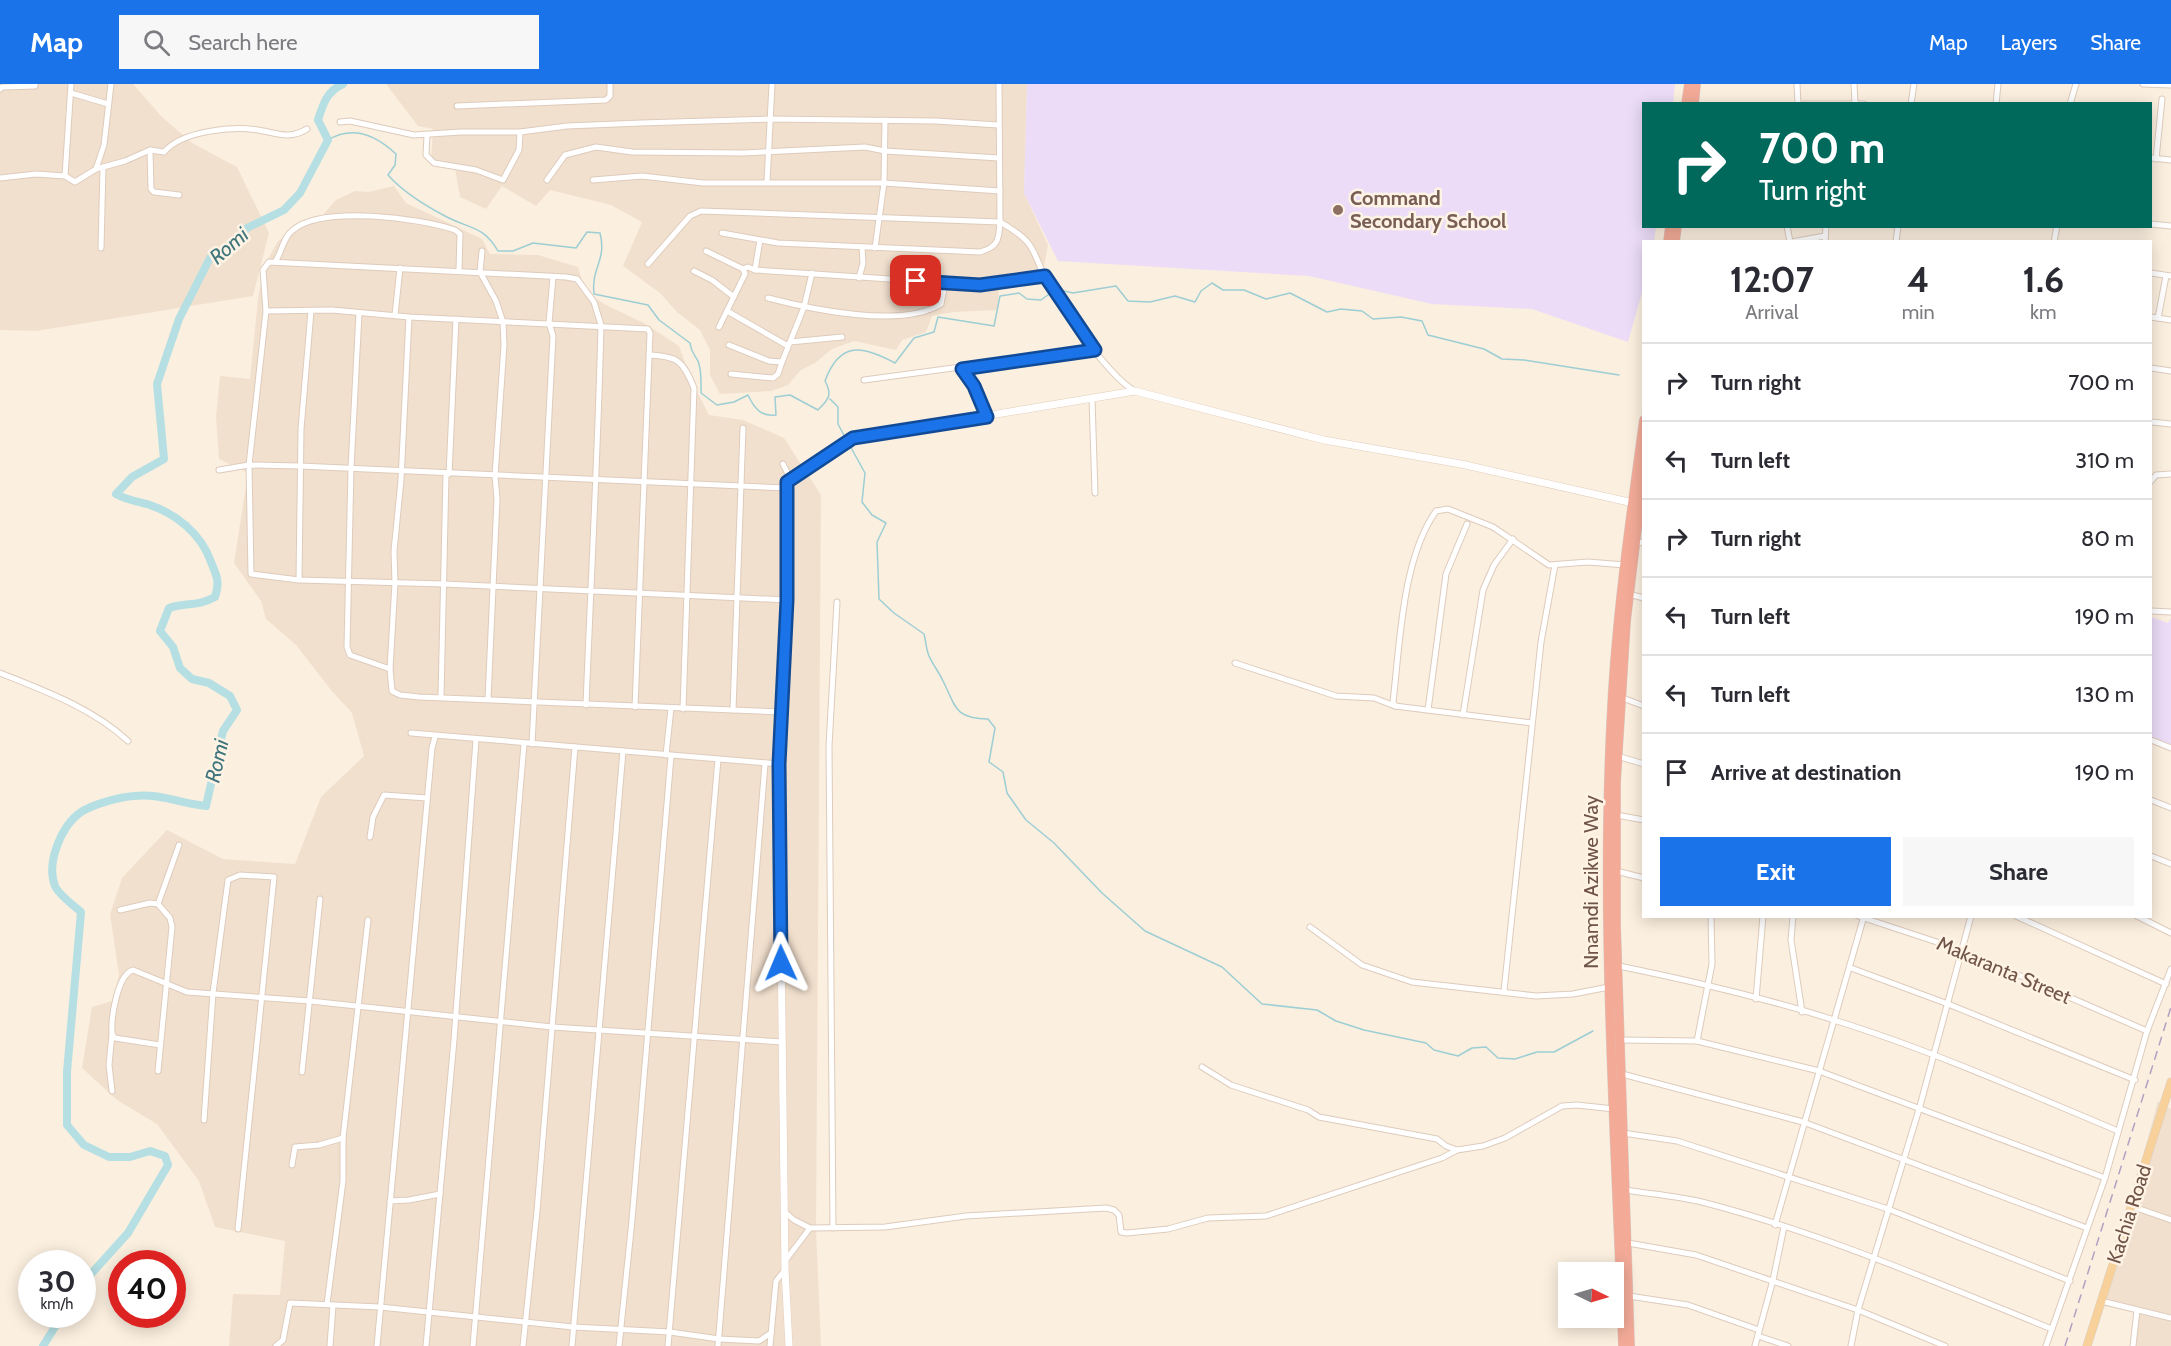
<!DOCTYPE html>
<html lang="en">
<head>
<meta charset="utf-8">
<style>
	body { margin:0; font-family:Cabin,sans-serif; background:#f7f7f7; color:#2b2b33; height:100vh; display:flex; flex-direction:column; font-size:22px; white-space:nowrap }
	* { box-sizing:border-box; margin:0 }
	p { font-size:20px; color:#7c7c81 }
	.icon { flex:none; width:33px; height:33px; fill:none; stroke:currentColor; stroke-width:2; stroke-linecap:round; stroke-linejoin:round }
	.map { position:relative; flex:1; overflow:hidden }
	.sheet { position:absolute; left:1642px; top:156px; width:510px; height:678px; display:flex; flex-direction:column; background:#fff; border-radius:0px; box-shadow:0 3px 15px #0003 }
	.sheet>* { flex:none }
	.hud { position:absolute; left:1642px; top:18px; width:510px; height:126px; border-radius:0px; box-shadow:0 3px 15px #0003; background:#00695c; color:#fff; overflow:hidden }
	.needle { width:39px; rotate:95deg }
	.tools { position:absolute; left:1558px; top:1178px; display:grid; gap:12px }
	.tools a { display:grid; place-items:center; width:66px; height:66px; border-radius:0px; background:#fff; box-shadow:0 3px 15px #0003; font-size:30px }
	.speed { position:absolute; left:18px; top:1166px; display:flex; gap:12px; font-size:30px; font-weight:700; text-align:center }
	.speed>* { display:grid; place-content:center; width:78px; height:78px; border-radius:50%; background:#fff; box-shadow:0 3px 15px #0003; line-height:1 }
	.speed small { font-size:15px; font-weight:400 }
	.speed .limit { border:9px solid #d22; background:#fff; color:#111 }
	.pin { position:absolute; display:grid; place-items:center; width:51px; height:51px; color:#fff; margin:-26px; border-radius:12px; box-shadow:0 3px 9px #0006 }
	.me { position:absolute; width:66px; margin:-33px; rotate:359deg; stroke-linejoin:round; filter:drop-shadow(0 0 4px #0008) }
	.turn { display:flex; align-items:center; gap:21px; height:126px; padding:0 18px; font-size:27px }
	.turn .icon { width:78px; height:78px; stroke-width:2.5 }
	.turn b { display:block; font-size:42px; line-height:51px }
	.eta { display:flex; justify-content:space-evenly; align-items:center; height:102px; text-align:center }
	.eta b { font-size:36px; font-weight:800; line-height:42px }
	.cta { display:flex; gap:12px; margin-top:auto; padding:12px 18px }
	.cta a { flex:1; height:69px; border-radius:0px; background:#1a73e8; color:#fff; font-size:24px; font-weight:800; line-height:69px; text-align:center }
	.cta a+a { background:#f7f7f7; color:#2b2b33 }
	ul { padding:0; list-style:none }
	li { display:flex; align-items:center; gap:18px; height:78px; padding:0 18px; border-top:2px solid #e1e1e2 }
	li div { flex:1 }
	li b { display:block; font-size:22px }
	li em { font-style:normal }
	header { display:flex; align-items:center; gap:36px; box-sizing:border-box; height:84px; padding:0 30px; background:#1a73e8; color:#fff }
	header strong { font-size:28px }
	nav { display:flex; gap:33px; margin-inline-start:auto; font-size:21px }
	.search { width:420px; height:54px; background:#f7f7f7; display:flex; align-items:center; gap:15px; box-sizing:border-box; padding:0 21px; border-radius:0px; color:#7c7c81; font-size:22px }
	.map>svg:first-child { display:block }
	.residential { fill:#f2e0ce }
	.education { fill:#ecdcf7 }
	.lines { fill:none; stroke-linecap:round; stroke-linejoin:round }
	.stream { stroke:#9cced4; stroke-width:1.5 }
	.river { stroke:#b5dfe3; stroke-width:8 }
	.street-casing { stroke:#decbbc; stroke-width:7 }
	.secondary-casing { stroke:#e5cdbc; stroke-width:8 }
	.primary-casing { stroke:#d7cfcc; stroke-width:9 }
	.highway-casing { stroke:#d7cfcc; stroke-width:10 }
	.street { stroke:#fff; stroke-width:5 }
	.secondary { stroke:#fff; stroke-width:7 }
	.primary { stroke:#f8d099; stroke-width:8 }
	.highway { stroke:#f3ab98; stroke-width:9 }
	.rail { stroke:#b1a0c2; stroke-width:1.5; stroke-dasharray:9 6; stroke-linecap:butt }
	.route-casing { stroke:#114b97; stroke-width:15 }
	.route { stroke:#1a73e8; stroke-width:10 }
	.education-dot { fill:#8d6e63; stroke:#fef3e5; stroke-width:2 }
	.labels { text-anchor:middle; stroke-width:5; stroke-linejoin:round; paint-order:stroke }
	.education-label { font-size:20px; font-weight:bold; fill:#785e54; stroke:#fef3e5; text-anchor:start }
	.street-label { font-size:20px; fill:#705448; stroke:#fef3e5 }
	.water-label { font-size:21px; font-style:italic; fill:#40757c; stroke:#fef3e5 }
</style>
</head>
<body>
<header>
<strong>Map</strong>
<div class="search"><svg class="icon" aria-label="search" viewBox="0 0 24 24"><circle cx="10" cy="10" r="6"/><path d="M15 15l6 6"/></svg>Search here</div>
<nav><a>Map</a><a>Layers</a><a>Share</a></nav>
</header>
<div class="map">
<svg width="2171" height="1262" viewBox="0 0 2171 1262">
	<rect width="100%" height="100%" fill="#fbefdf"/>
	<g class="residential">
		<polygon points="0,0 133,0 162,33 192,59 237,83 269,149 253,212 36,247 0,246"/>
		<polygon points="386,0 1027,0 1024,109 1048,161 1041,199 999,202 998,226 953,228 932,232 926,248 902,256 896,266 854,257 832,265 815,279 801,286 788,301 771,307 720,310 710,291 710,266 700,246 677,228 660,209 623,182 642,138 611,121 550,106 536,122 502,102 486,125 460,113 455,84 431,76 433,45 418,42"/>
		<polygon points="394,102 406,119 482,155 490,170 538,171 578,183 585,208 606,221 644,239 679,262 692,298 709,331 743,336 784,354 821,411 816,1145 821,1262 229,1262 233,1210 280,1211 285,1157 215,1143 199,1097 157,1040 117,1016 82,984 92,923 112,917 119,891 110,830 122,794 167,746 223,775 295,780 321,713 364,672 352,629 331,606 296,561 266,535 261,517 234,479 248,389 219,375 216,333 220,292 250,295 258,215 264,182 278,157 322,132 336,116 355,107 368,108"/>
		<polygon points="2158,1017 2171,1025 2171,1262 2130,1262 2135,1227 2097,1221 2137,1094"/>
	</g>
	<g class="education">
		<polygon points="1027,0 1675,0 1673,19 1644,20 1644,142 1656,143 1654,157 1644,158 1644,201 1628,258 1532,225 1432,220 1309,192 1058,177 1024,109"/>
		<polygon points="2151,533 2168,539 2171,534 2171,664 2151,656"/>
	</g>
	<g class="lines">
		<g class="stream">
			<path d="M328 56C354 40 377 52 396 70L395 81 388 91C404 109 424 121 445 132 469 145 483 141 498 167H513L533 159 576 164 587 148 600 149C607 177 591 183 594 210L648 221 659 236 690 259C691 268 694 270 698 277 702 287 701 299 701 309L717 321 734 318 748 311C754 324 761 333 776 331L775 313 790 311 818 326C828 316 833 311 825 297 840 256 863 262 895 279L914 254 934 248 938 233 994 242 1000 212 1019 209 1027 215 1041 216 1052 208"/>
			<polyline points="1055,205 1073,209 1116,202 1128,217 1150,218 1175,212 1195,218 1201,207 1212,199 1223,206 1244,206 1266,215 1290,209 1327,228 1341,225 1362,227 1373,235 1401,233 1422,237 1428,251 1484,265 1502,275 1524,276 1619,291"/>
			<polyline points="830,315 838,323 838,340 846,355"/>
			<path d="M849 360 865 389 862 418 872 431 886 439 877 458 879 515 894 529 924 550C926 557 926 565 929 572 933 581 939 588 943 597 956 622 953 634 988 635L995 644 989 678 1003 688 1007 709 1026 736 1054 759 1102 809 1145 847 1222 883 1262 920 1317 926 1336 937 1364 946 1426 959 1434 966 1458 972 1472 964 1486 963 1498 974 1515 975 1537 968H1554L1593 947"/>
		</g>
		<g class="river">
			<path d="M82 1200 128 1149 168 1081 165 1072 150 1067 130 1073H109L84 1061 67 1041V988L81 828C73 821 59 811 55 802 46 779 61 742 81 728 94 720 119 713 134 712 160 709 182 720 206 722L223 647 237 626 230 612 209 599 192 595 180 584 173 563 160 547 169 524C188 518 196 523 215 513 220 497 217 493 211 478 201 449 175 429 147 420 135 417 127 416 116 410L132 393 164 375 157 300 179 235 210 174 230 168 247 144 284 126 300 109 328 56 318 36C323 20 327 7 343 0"/>
			<polyline points="43,1262 63,1230"/>
		</g>
		<defs>
			<g id="street">
				<polyline points="1797,0 1798,20"/>
				<polyline points="1854,0 1855,19"/>
				<polyline points="2143,0 2171,1"/>
				<polyline points="0,5 2,3 35,2 35,0"/>
				<polyline points="71,9 108,20"/>
				<polyline points="1805,20 1864,20"/>
				<polyline points="1911,20 1914,0"/>
				<polyline points="1996,20 1998,0"/>
				<polyline points="2070,20 2076,0"/>
				<polyline points="457,22 606,16 610,12 610,0"/>
				<polyline points="340,38 350,37 414,51 461,48 520,48 567,42 641,39 769,35 936,37 998,41"/>
				<polyline points="427,51 426,71 434,79 476,86 503,96 519,66 520,48"/>
				<polyline points="150,66 151,105 154,108 179,111"/>
				<polyline points="2151,74 2171,76"/>
				<polyline points="2156,75 2162,15"/>
				<polyline points="96,85 104,61 111,0"/>
				<polyline points="65,92 71,0"/>
				<path d="M0 94 36 90 65 92 75 98 96 85 125 77 150 66 164 68C182 47 231 42 258 46 277 49 289 56 307 45"/>
				<polyline points="547,96 565,71 596,63 632,68 743,69 865,63 885,67 999,74"/>
				<polyline points="593,96 642,92 703,99 884,99 1000,107"/>
				<polyline points="767,98 772,0"/>
				<polyline points="2151,140 2171,142"/>
				<polyline points="1787,142 1790,158"/>
				<path d="M722 149 778 159 980 168C998 163 999 156 1000 138L999 0"/>
				<polyline points="1792,158 1825,152"/>
				<polyline points="1825,158 1826,142"/>
				<polyline points="1896,158 1898,142"/>
				<polyline points="2054,158 2057,142"/>
				<polyline points="101,164 103,83"/>
				<polyline points="875,164 884,99 885,36"/>
				<polyline points="482,167 480,188 496,217 503,238 504,261 495,392 497,415 488,615"/>
				<polyline points="706,167 743,185"/>
				<path d="M275 178C282 168 283 153 293 146 322 121 421 134 455 146L460 150 459 186"/>
				<path d="M648 180 690 132 701 127 1000 138C1039 160 1030 166 1049 201 1064 227 1110 294 1135 307"/>
				<polyline points="755,186 760,156"/>
				<polyline points="694,187 712,196 734,213"/>
				<polyline points="2151,189 2171,192"/>
				<polyline points="859,194 863,179 862,163"/>
				<path d="M768 214C810 225 902 245 941 220L945 199"/>
				<polyline points="266,227 332,226 409,233 648,245 650,249 635,623"/>
				<polyline points="727,227 788,262"/>
				<polyline points="359,229 351,384 347,563 350,571 390,585"/>
				<polyline points="395,231 400,184"/>
				<polyline points="409,233 401,396 394,467 395,499 390,585 392,607 400,611 419,613 782,628"/>
				<polyline points="2151,233 2171,236"/>
				<polyline points="2158,234 2166,192"/>
				<polyline points="719,243 745,190 743,185 748,183 755,186 980,201 1045,192"/>
				<polyline points="790,258 842,253"/>
				<polyline points="729,261 769,277 782,278 804,223 812,189"/>
				<path d="M649 271C678 272 683 277 694 304L683 625"/>
				<polyline points="2151,284 2171,287"/>
				<polyline points="962,285 974,302 987,333"/>
				<polyline points="731,290 773,294 778,290 782,278"/>
				<polyline points="864,296 1095,265"/>
				<polyline points="1092,315 1095,409"/>
				<polyline points="2151,338 2171,340"/>
				<polyline points="783,380 790,394"/>
				<polyline points="219,386 249,381 300,382 786,404"/>
				<polyline points="449,390 456,235"/>
				<polyline points="2151,397 2156,391 2171,390"/>
				<polyline points="1634,457 1644,459"/>
				<polyline points="299,496 301,345 311,227"/>
				<polyline points="1628,510 1644,514"/>
				<polyline points="2151,527 2171,528"/>
				<polyline points="1235,579 1336,612 1374,614 1395,622 1532,639"/>
				<path d="M0 589C45 607 92 624 128 657"/>
				<polyline points="441,613 446,390"/>
				<polyline points="1620,613 1644,622"/>
				<path d="M586 621C591 494 598 368 601 241L594 218 577 195 566 193 269 178 263 186 266 227 249 381 251 490 299 496 444 500 787 516"/>
				<path d="M1395 622 1393 618C1400 559 1402 475 1436 427L1448 425 1493 443 1549 481 1588 478 1625 481"/>
				<polyline points="733,626 743,344"/>
				<polyline points="1428,626 1446,490 1467,440"/>
				<polyline points="1463,631 1483,506 1494,481 1513,455"/>
				<polyline points="411,649 779,680"/>
				<polyline points="2151,656 2171,664"/>
				<polyline points="532,660 553,252 549,239 553,193"/>
				<polyline points="666,671 671,624"/>
				<polyline points="1617,672 1644,680"/>
				<polyline points="2151,716 2171,724"/>
				<polyline points="1616,731 1644,736"/>
				<polyline points="370,753 373,733 384,711 427,714"/>
				<polyline points="2151,772 2171,780"/>
				<polyline points="1616,787 1644,794"/>
				<polyline points="158,820 179,761"/>
				<polyline points="120,826 150,819 158,820 170,834 172,843 158,987"/>
				<polyline points="1793,832 1791,856 1802,928"/>
				<polyline points="1858,832 1961,866 2147,947"/>
				<polyline points="2016,832 2166,900"/>
				<polyline points="2137,832 2171,849"/>
				<polyline points="1310,843 1362,881 1412,898 1536,912 1573,910 1609,903"/>
				<path d="M1619 882C1692 897 1766 914 1837 937 1933 967 2025 1008 2118 1047"/>
				<polyline points="1851,884 1948,920 2135,996"/>
				<polyline points="1504,907 1541,558 1555,481"/>
				<polyline points="1756,915 1763,832"/>
				<polyline points="112,950 109,981 112,1007"/>
				<polyline points="1621,956 1697,957 1819,987 2105,1094"/>
				<polyline points="1697,957 1712,880 1711,832"/>
				<path d="M160 961 115 954 112 950C111 934 117 891 133 886L187 908 310 917 552 943 783 958"/>
				<polyline points="1202,983 1231,1001 1308,1026 1319,1033 1437,1055 1446,1062 1457,1066"/>
				<polyline points="302,988 320,815"/>
				<polyline points="1622,990 1803,1038 2087,1144"/>
				<polyline points="204,1036 213,909 228,796 240,791 274,793 238,1145"/>
				<polyline points="1623,1049 1677,1057 1888,1125 2070,1197"/>
				<polyline points="292,1081 295,1063 319,1061 343,1054"/>
				<path d="M1625 1106C1651 1110 1677 1112 1702 1118 1822 1149 1937 1199 2052 1245"/>
				<polyline points="390,1117 409,1116 440,1110"/>
				<polyline points="2131,1122 2171,1136"/>
				<polyline points="785,1128 794,1136 810,1144 885,1143 966,1132 1106,1124 1114,1126 1119,1131 1121,1148 1127,1149 1168,1145 1208,1134 1266,1132 1442,1074 1457,1066 1483,1062 1505,1054 1562,1022 1577,1021 1614,1025"/>
				<polyline points="1775,1141 1864,832"/>
				<polyline points="833,1144 829,662 837,518"/>
				<polyline points="1628,1159 1696,1171 1858,1226 1945,1262"/>
				<polyline points="785,1177 810,1144"/>
				<polyline points="1629,1212 1688,1221 1759,1246"/>
				<polyline points="2101,1217 2171,1234"/>
				<polyline points="327,1220 343,1097 343,1054 368,836"/>
				<polyline points="1758,1252 1788,1262"/>
				<polyline points="276,1262 283,1256 290,1219 380,1223 573,1243 670,1248 719,1255 759,1257 771,1249"/>
				<polyline points="330,1262 333,1221"/>
				<polyline points="377,1262 432,664 435,653"/>
				<polyline points="426,1262 454,956 476,656"/>
				<polyline points="473,1262 524,660"/>
				<polyline points="523,1262 537,1127 575,663"/>
				<polyline points="572,1262 623,667"/>
				<polyline points="619,1262 632,1136 671,672"/>
				<polyline points="668,1262 718,675"/>
				<polyline points="718,1262 765,680"/>
				<polyline points="770,1262 776,1197 785,1186"/>
				<polyline points="1755,1262 1773,1196 1784,1143"/>
				<polyline points="1851,1262 1858,1226 1920,1022 1971,832"/>
				<polyline points="2046,1262 2105,1094 2147,947 2171,885"/>
				<polyline points="2133,1262 2137,1226"/>
			</g>
			<polyline id="secondary" points="789,1262 785,1186 779,694 787,516 786,404 790,394 853,354 1135,307 1324,356 1461,380 1633,419"/>
			<polyline id="primary" points="2087,1262 2171,998"/>
			<g id="highway">
				<polyline points="1686,20 1689,0"/>
				<polyline points="1694,20 1696,0"/>
				<polyline points="1668,158 1670,142"/>
				<polyline points="1675,158 1677,142"/>
				<path d="M1623 1262C1616 1049 1600 836 1612 623 1617 527 1631 431 1644 336"/>
				<polyline points="1630,1262 1616,842 1616,698 1626,537 1644,386"/>
			</g>
		</defs>
		<use href="#street" class="street-casing"/>
		<use href="#secondary" class="secondary-casing"/>
		<use href="#primary" class="primary-casing"/>
		<use href="#highway" class="highway-casing"/>
		<use href="#street" class="street"/>
		<use href="#secondary" class="secondary"/>
		<use href="#primary" class="primary"/>
		<use href="#highway" class="highway"/>
		<polyline class="rail" points="2065,1262 2171,923"/>
	</g>
	<g class="lines">
		<defs>
			<polyline id="route" points="781,879 779,680 787,516 787,398 853,354 987,333 974,302 962,285 1095,266 1045,192 980,201 916,197"/>
		</defs>
		<use href="#route" class="route-casing"/>
		<use href="#route" class="route"/>
	</g>
	<circle class="education-dot" cx="1338" cy="126" r="6"/>
	<g class="labels">
		<g class="education-label">
			<text x="1350" y="121">Command<tspan x="1350" dy="23">Secondary School</tspan></text>
		</g>
		<g class="street-label">
			<text transform="translate(1591 798) rotate(-90)" y="7">Nnamdi Azikwe Way</text>
			<text transform="translate(2004 886) rotate(23)" y="7">Makaranta Street</text>
			<text transform="translate(2129 1130) rotate(-72)" y="7">Kachia Road</text>
		</g>
		<g class="water-label">
			<text transform="translate(229 162) rotate(-41)" y="7">Romi</text>
			<text transform="translate(217 677) rotate(-77)" y="7">Romi</text>
		</g>
	</g>
</svg>
<div class="tools">
<a><svg class="needle" viewBox="-14 -14 28 28"><path d="M0-13l5 13h-10z" fill="#e53935"/><path d="M0 13l5-13h-10z" fill="#7c7c81"/></svg></a>
</div>
<div class="speed"><div>30<small>km/h</small></div><div class="limit">40</div></div>
<div class="pin" style="left:916px;top:197px;background:#d93025"><svg class="icon" aria-label="arrive" viewBox="0 0 24 24"><path d="M6 21V4h12l-3 4 3 4H6"/></svg></div>
<svg class="me" style="left:781px;top:879px" viewBox="-20 -20 40 40"><path d="M0-17L14 15 0 8-14 15z" fill="#1a73e8" stroke="#fff" stroke-width="4"/></svg>
<div class="hud">
<div class="turn"><svg class="icon" aria-label="right" viewBox="0 0 24 24"><path d="M7 20v-9h11M14 6l5 5-5 5"/></svg><div><b>700 m</b>Turn right</div></div>
</div>
<section class="sheet">
<div class="eta">
<div><b>12:07</b><p>Arrival</p></div>
<div><b>4</b><p>min</p></div>
<div><b>1.6</b><p>km</p></div>
</div>
<ul>
<li><svg class="icon" aria-label="right" viewBox="0 0 24 24"><path d="M7 20v-9h11M14 6l5 5-5 5"/></svg><div><b>Turn right</b></div><em>700 m</em></li>
<li><svg class="icon" aria-label="left" viewBox="0 0 24 24"><path d="M17 20v-9H6M10 6l-5 5 5 5"/></svg><div><b>Turn left</b></div><em>310 m</em></li>
<li><svg class="icon" aria-label="right" viewBox="0 0 24 24"><path d="M7 20v-9h11M14 6l5 5-5 5"/></svg><div><b>Turn right</b></div><em>80 m</em></li>
<li><svg class="icon" aria-label="left" viewBox="0 0 24 24"><path d="M17 20v-9H6M10 6l-5 5 5 5"/></svg><div><b>Turn left</b></div><em>190 m</em></li>
<li><svg class="icon" aria-label="left" viewBox="0 0 24 24"><path d="M17 20v-9H6M10 6l-5 5 5 5"/></svg><div><b>Turn left</b></div><em>130 m</em></li>
<li><svg class="icon" aria-label="arrive" viewBox="0 0 24 24"><path d="M6 21V4h12l-3 4 3 4H6"/></svg><div><b>Arrive at destination</b></div><em>190 m</em></li>
</ul>
<div class="cta"><a>Exit</a><a>Share</a></div>
</section>
</div>
</body>
</html>
